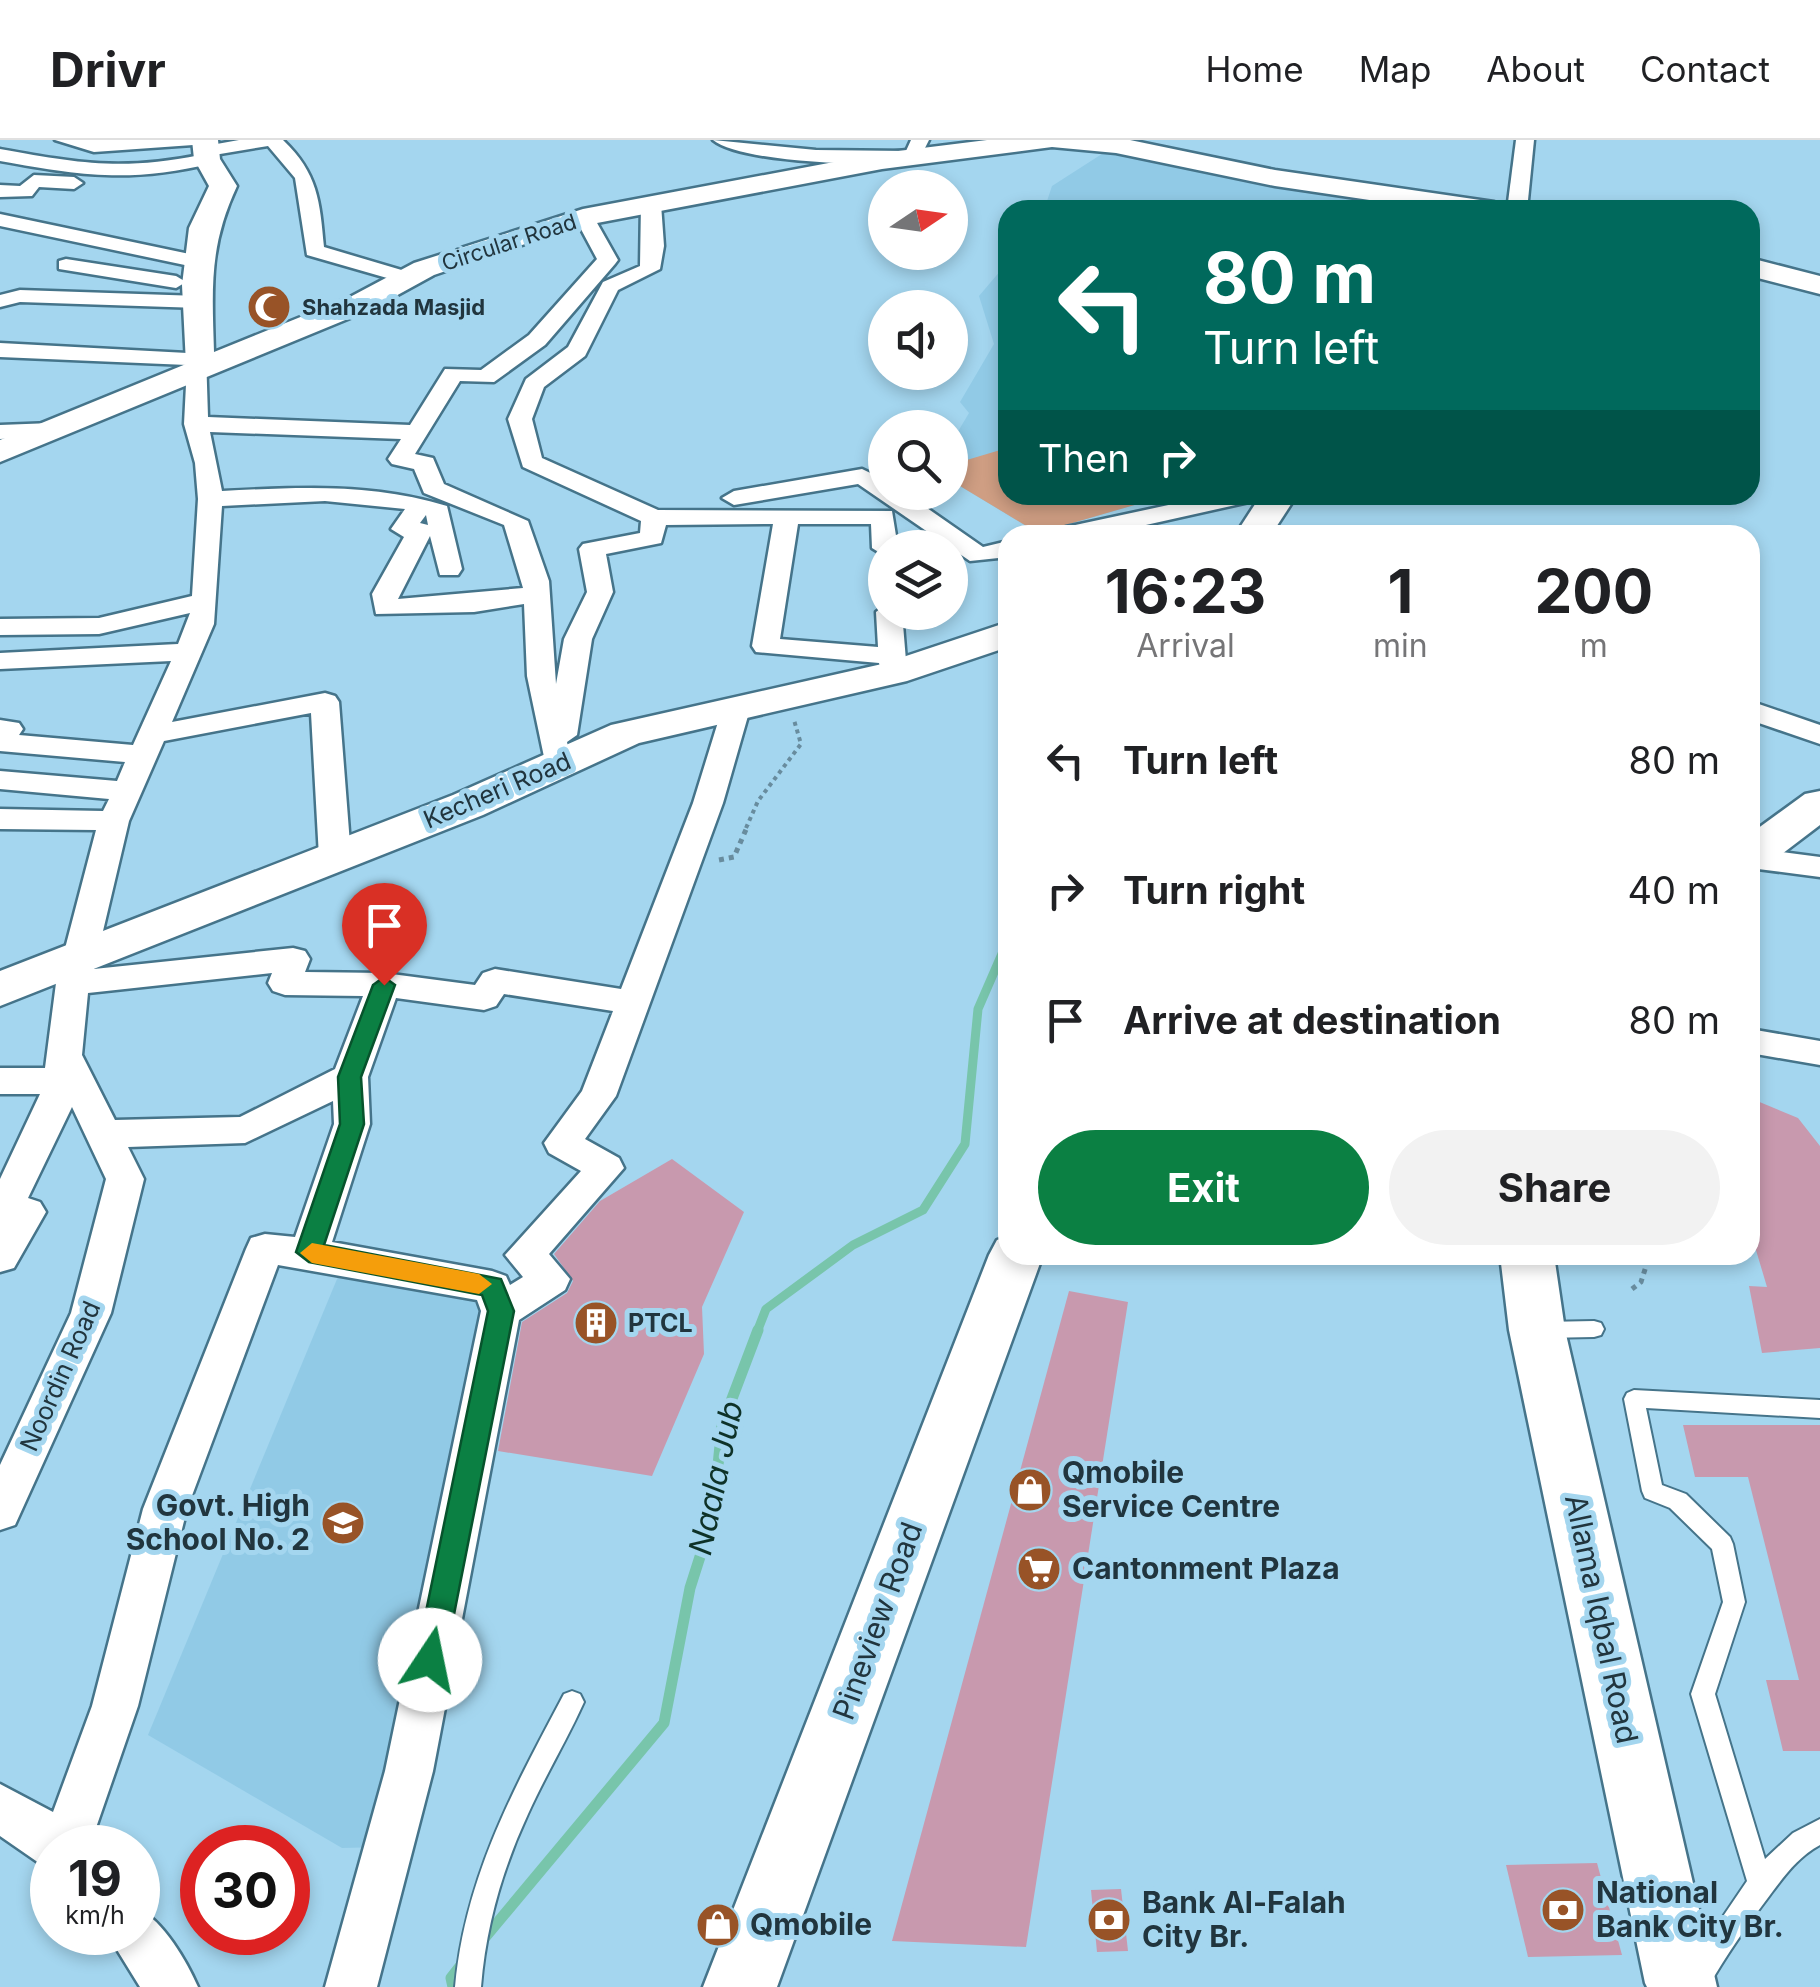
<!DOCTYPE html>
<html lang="en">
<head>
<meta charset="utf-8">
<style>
	body { margin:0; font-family:Inter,sans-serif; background:#f2f2f2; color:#202124; height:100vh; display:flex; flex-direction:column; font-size:38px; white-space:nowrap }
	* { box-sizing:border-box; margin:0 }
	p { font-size:32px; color:#757577 }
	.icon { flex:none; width:55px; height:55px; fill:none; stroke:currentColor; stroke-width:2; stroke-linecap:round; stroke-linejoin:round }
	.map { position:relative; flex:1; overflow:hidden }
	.details { position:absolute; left:998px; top:385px; width:762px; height:740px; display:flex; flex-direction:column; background:#fff; border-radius:30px; box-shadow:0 5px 15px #0003 }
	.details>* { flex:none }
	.guide { position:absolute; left:998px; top:60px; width:762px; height:305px; border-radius:30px; box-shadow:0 5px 15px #0003; background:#00695c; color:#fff; overflow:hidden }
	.needle { width:65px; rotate:77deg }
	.fabs { position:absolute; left:868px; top:30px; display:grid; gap:20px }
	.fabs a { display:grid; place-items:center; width:100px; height:100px; border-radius:50%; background:#fff; box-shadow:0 5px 15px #0003; font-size:50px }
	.speed { position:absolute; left:30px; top:1685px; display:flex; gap:20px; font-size:50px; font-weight:700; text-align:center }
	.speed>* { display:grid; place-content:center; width:130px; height:130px; border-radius:50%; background:#fff; box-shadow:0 5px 15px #0003; line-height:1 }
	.speed small { font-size:25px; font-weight:400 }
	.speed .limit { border:15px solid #d22; background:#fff; color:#111 }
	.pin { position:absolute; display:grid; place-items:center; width:85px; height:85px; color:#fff; margin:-102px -42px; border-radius:50% 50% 50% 0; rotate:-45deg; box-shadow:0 0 10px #0007 }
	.pin .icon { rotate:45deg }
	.me { position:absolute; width:110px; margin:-55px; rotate:11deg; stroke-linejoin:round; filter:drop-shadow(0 0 8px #0008) }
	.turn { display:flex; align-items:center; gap:35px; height:210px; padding:0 40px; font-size:45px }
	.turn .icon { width:130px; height:130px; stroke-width:2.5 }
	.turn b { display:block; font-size:70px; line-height:85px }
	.then { display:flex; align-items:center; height:95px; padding:0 40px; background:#0003; gap:20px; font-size:38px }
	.eta { display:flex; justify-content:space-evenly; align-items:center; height:170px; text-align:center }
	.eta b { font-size:60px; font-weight:700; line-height:70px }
	.primary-button { display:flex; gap:20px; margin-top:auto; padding:20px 40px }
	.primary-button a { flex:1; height:115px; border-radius:60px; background:#0b8043; color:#fff; font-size:40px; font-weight:700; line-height:115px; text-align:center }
	.primary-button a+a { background:#f2f2f2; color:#202124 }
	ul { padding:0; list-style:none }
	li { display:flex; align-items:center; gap:30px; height:130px; padding:0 40px }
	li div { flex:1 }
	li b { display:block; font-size:38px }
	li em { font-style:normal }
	header { display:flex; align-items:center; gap:60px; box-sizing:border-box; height:140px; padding:0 50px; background:#fff; border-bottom:2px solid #e0e0e0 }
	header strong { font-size:48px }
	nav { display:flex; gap:55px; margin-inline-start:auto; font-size:35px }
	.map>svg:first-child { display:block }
	.built { fill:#91cae6 }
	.green { fill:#cf9e83 }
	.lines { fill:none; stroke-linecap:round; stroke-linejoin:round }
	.stream-far1 { stroke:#78c5ab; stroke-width:9 }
	.stream { stroke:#78c5ab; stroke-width:11 }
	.building { fill:#c899ae }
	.lane-casing { stroke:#45748a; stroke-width:4 }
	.street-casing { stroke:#45748a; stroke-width:5 }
	.secondary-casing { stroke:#45748a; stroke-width:5 }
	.path-far1 { stroke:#688c9e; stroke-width:4; stroke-dasharray:4 4; stroke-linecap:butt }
	.path { stroke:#688c9e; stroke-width:5; stroke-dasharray:5 5; stroke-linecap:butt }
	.lane { fill:#fff; fill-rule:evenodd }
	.street { fill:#fff; fill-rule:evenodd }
	.secondary { fill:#fff; fill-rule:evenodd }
	.route { fill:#0b8043; stroke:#07532c; stroke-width:2.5 }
	.slow { fill:#f59e0b }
	.labels { text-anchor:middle; stroke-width:10; stroke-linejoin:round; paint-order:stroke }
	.far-street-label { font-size:22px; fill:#21353e; stroke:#a4d6ef }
	.far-poi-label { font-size:22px; font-weight:bold; fill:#21353e; stroke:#a4d6ef; text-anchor:start }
	.street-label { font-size:25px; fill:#21353e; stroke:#a4d6ef }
	.poi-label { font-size:25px; font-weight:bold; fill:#21353e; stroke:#a4d6ef; text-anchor:start }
	.near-poi-label { font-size:30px; font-weight:bold; fill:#21353e; stroke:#a4d6ef; text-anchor:start }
	.near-street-label { font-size:30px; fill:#21353e; stroke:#a4d6ef }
	.near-water-label { font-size:32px; font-style:italic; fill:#0e3228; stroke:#a4d6ef }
</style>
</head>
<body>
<header>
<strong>Drivr</strong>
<nav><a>Home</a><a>Map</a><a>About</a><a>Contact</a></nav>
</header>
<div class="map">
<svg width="1820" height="1847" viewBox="0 0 1820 1847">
	<rect width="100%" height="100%" fill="#a4d6ef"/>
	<g class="built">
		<polygon points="1105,12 1272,43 1453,70 1044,70 1052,46"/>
		<polygon points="1007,123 1008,355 1169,355 1038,393 950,340 950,305 969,273 960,262 994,204 979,156"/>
		<polygon points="342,1127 490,1152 383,1707 342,1708 148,1595"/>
	</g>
	<polygon class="green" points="1007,308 1008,355 1169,355 1038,393 950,340 950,325"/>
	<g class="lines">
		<polyline class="stream-far1" points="757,1192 766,1169 853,1105 923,1070 965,1004 978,869 1008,800"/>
		<g class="stream">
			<polyline points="482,1801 664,1583 690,1448 713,1376 722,1285 758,1190"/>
			<polyline points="453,1847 451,1838 462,1824"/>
		</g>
	</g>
	<g class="building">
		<polygon points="1750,958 1798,978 1820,1006 1820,1208 1762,1213 1749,1146 1767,1147 1750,1090"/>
		<polygon points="672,1019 744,1072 702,1167 704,1214 652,1336 498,1311 522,1182 567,1153 573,1141 554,1114 600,1061"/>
		<polygon points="1069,1151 1128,1162 1026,1807 892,1801"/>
		<polygon points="1683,1285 1820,1285 1820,1611 1783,1611 1766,1540 1799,1540 1748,1337 1695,1337"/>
		<polygon points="1597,1723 1622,1815 1528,1817 1506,1725"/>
		<polygon points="1121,1749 1128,1811 1097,1812 1091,1750"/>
	</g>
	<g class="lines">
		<defs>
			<g id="lane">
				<polygon points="1594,1181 1601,1183 1604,1189 1601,1195 1594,1197 1543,1198 1536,1196 1533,1190 1536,1184 1543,1182"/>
				<path d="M1634 1250 1820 1260V1278L1646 1268 1662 1345 1686 1354 1730 1397 1733 1404 1745 1462 1715 1554 1765 1719 1793 1693 1820 1679V1705C1798 1717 1785 1735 1770 1755 1748 1784 1727 1814 1708 1847H1681L1709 1797 1747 1741 1691 1554 1723 1462 1712 1409 1670 1368 1645 1358 1642 1351 1624 1259 1627 1253Z"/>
				<path d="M572 1551 580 1554 584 1562C567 1600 545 1636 528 1674 502 1730 486 1786 481 1847H455C465 1738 513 1650 564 1554Z"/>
			</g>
			<g id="street">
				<polygon points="55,0 202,0 193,5 94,12"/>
				<path d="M239 0H283C318 33 320 62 324 107L415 134V142H401L307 115 295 38 268 6 214 15V23C130 43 83 36 0 21V9C78 23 121 31 200 15V7Z"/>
				<path d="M713 0 816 10 906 11 911 0H929L919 20C881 28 741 23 713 0Z"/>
				<polygon points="1516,0 1534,0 1527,70 1507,70"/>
				<polygon points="34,35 74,37 83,43 74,49 39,47 32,56 0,57 0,45 20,46"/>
				<path d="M651 58 661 64 664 106 660 129 618 150 585 216 544 247 532 279 542 318 658 370 892 371 898 408H885V416L872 408 871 384H798L780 499 878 507 876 472 885 465V472H902L907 533 903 539H883L879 523 756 512 752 506 773 384 666 385 661 403 606 414 613 452 592 499 577 595 567 602 572 625 557 634 547 631 527 536 524 464 474 472 376 474 372 454 404 397 391 389 405 369 325 361 222 366 214 484 172 582 325 553 335 556 339 562 351 717 335 727 319 717 311 573 164 601 129 681 94 829 293 808 305 811 310 819 305 832 384 833 475 845 483 833 495 829 621 849 693 663 722 569 736 560 750 569 723 663 616 956 585 999 619 1018 624 1028 549 1114 570 1139 565 1150 519 1180 433 1631 377 1847H325L385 1631 481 1171 477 1160 278 1125 187 1369 138 1566 89 1708H52V1732L0 1696V1644L53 1672 92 1566 143 1369 246 1109 251 1098 265 1094 295 1097 334 984 333 961 245 1003 128 1007 144 1039 111 1173 15 1385 0 1390V1325L71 1173 106 1039 72 967 28 1058 40 1062 46 1072 14 1128 0 1132V1039L40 954H0V928H45L56 843 96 690 0 689V669L103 671 109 659 0 649V631L117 641 125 622 0 611V580L19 583 23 589 19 595 133 605 171 521 0 529V513L178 504 190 473 99 494 0 495V479L99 478 192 456 198 359 195 323 184 284 187 225 0 217V203L206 214 208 277 410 285 445 229 481 230 529 195 597 119 575 78 592 74 618 120 615 124 545 205 494 242 460 241 415 314 433 318 444 344 528 381 549 441 556 544 564 499 587 452 579 409 583 404 640 393 641 381 523 327 508 279 526 239 568 207 603 142 640 126 641 64ZM210 292 401 299 388 319 392 324 414 329 424 353 504 385 523 448 398 459 430 396 440 435H458L462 429 447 366C373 343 299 347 222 351ZM426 375 428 385 420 383ZM272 833 268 843 273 851 285 855 363 856 335 929 240 977 115 980 82 915 88 853ZM504 854 613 871 582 951 544 1003 549 1013 581 1031 505 1115 523 1137 510 1145 506 1136 492 1131 332 1102 370 984 368 937 396 858 484 870 496 866Z"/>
				<polygon points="0,74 199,116 209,122 199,128 0,86"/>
				<polygon points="66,119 176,136 186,142 176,148 59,129 59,121"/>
				<polygon points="20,150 199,156 210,162 199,168 20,162 0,167 0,155"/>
				<polygon points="52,283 64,290 60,295 0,299 0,285"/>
				<polygon points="862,329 885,340 885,352 904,352 983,407 1008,401 1008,417 970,421 858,344 734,365 722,358 734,351"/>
				<polygon points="1215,355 1261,355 1258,360 1101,395 1053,395 1066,387"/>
				<polygon points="1750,561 1820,585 1820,604 1750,580"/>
				<polygon points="1750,708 1820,717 1820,737 1750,728"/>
				<polygon points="1750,889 1820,901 1820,925 1750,913"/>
				<path d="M138 1769C163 1780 187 1822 198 1847H140L106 1792H138Z"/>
			</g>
			<g id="secondary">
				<path d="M192 0H218L220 19 237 46C209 106 212 147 214 212L350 157 414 123 583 69 882 13 987 0H1130L1275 30 1494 62 1508 70H1437L1275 46 1116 13 1052 7 882 29 597 83 531 102 434 135 372 169 0 322V300L186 224 182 145 189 88 209 46 194 19Z"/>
				<polygon points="1750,118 1820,136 1820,154 1750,136"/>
				<polygon points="1261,355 1297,355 1271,395 1235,395"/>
				<polygon points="1008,482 1008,507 907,541 639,603 483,675 0,866 0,831 453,655 611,585 882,524"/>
				<polygon points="1820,651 1820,685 1766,726 1750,730 1750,694 1805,654"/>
				<polygon points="1008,1096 1008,1115 1043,1115 777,1847 703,1847 989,1115 997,1100"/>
				<polygon points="1500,1115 1554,1115 1565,1190 1717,1847 1647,1847 1645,1843 1509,1190"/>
			</g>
		</defs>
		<use href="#lane" class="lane-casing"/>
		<use href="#street" class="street-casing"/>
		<use href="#secondary" class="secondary-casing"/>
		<polyline class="path-far1" points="746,688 758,661 801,604 794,580"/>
		<g class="path">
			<polyline points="719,720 734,717 748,685"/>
			<polyline points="1663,1115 1668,1115"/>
			<polyline points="1632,1149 1641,1142 1648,1120 1635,1115"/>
		</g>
		<use href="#lane" class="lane"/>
		<use href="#street" class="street"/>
		<use href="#secondary" class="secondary"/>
	</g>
	<polygon class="route" points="384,837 395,845 361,937 364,984 324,1105 501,1139 514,1171 445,1520 441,1530 430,1534 420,1530 416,1520 488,1171 482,1155 309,1122 296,1112 340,984 338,937 373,845"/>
	<polygon class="slow" points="312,1103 479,1134 492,1144 479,1154 312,1123 300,1113"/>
	<defs>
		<symbol id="mosque-disc" viewBox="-11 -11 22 22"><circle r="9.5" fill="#985327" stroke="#a4d6ef"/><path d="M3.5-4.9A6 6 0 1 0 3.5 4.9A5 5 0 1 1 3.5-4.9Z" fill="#fff"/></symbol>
		<symbol id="building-disc" viewBox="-11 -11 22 22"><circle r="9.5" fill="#985327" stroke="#a4d6ef"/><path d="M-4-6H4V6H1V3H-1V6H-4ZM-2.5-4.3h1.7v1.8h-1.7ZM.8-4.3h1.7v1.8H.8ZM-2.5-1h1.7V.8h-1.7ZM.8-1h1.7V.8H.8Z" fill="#fff"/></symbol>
		<symbol id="shop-disc" viewBox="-11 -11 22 22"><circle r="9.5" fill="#985327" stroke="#a4d6ef"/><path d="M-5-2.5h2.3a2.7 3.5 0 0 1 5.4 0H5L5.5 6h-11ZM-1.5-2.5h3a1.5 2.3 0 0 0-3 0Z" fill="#fff"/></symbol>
		<symbol id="school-disc" viewBox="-11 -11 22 22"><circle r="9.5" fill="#985327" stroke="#a4d6ef"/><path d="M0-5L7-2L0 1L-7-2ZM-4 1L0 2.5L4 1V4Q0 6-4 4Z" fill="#fff"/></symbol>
		<symbol id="supermarket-disc" viewBox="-11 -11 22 22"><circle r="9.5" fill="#985327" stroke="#a4d6ef"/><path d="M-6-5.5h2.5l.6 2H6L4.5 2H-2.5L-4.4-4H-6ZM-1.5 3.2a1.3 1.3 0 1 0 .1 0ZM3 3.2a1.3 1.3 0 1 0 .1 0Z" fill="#fff"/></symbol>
		<symbol id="bank-disc" viewBox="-11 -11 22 22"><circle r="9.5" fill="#985327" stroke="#a4d6ef"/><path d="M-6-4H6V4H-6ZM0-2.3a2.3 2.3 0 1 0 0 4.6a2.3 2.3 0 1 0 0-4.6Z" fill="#fff"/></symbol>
	</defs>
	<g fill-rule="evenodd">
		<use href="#mosque-disc" x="244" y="142" width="50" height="50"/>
		<use href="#building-disc" x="571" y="1158" width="50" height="50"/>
		<use href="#shop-disc" x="1005" y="1325" width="50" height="50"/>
		<use href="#school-disc" x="318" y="1358" width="50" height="50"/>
		<use href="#supermarket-disc" x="1014" y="1404" width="50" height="50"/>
		<use href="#bank-disc" x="1538" y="1745" width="50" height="50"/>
		<use href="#bank-disc" x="1084" y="1755" width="50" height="50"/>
		<use href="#shop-disc" x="693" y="1760" width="50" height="50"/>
	</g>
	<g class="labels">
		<g class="far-street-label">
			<text transform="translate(509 102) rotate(-18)" y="8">Circular Road</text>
		</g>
		<g class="far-poi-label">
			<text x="302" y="175">Shahzada Masjid</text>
		</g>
		<g class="street-label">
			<text transform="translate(497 650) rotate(-23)" y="9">Kecheri Road</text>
			<text transform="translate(60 1236) rotate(-66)" y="9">Noordin Road</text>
		</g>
		<g class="poi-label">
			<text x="628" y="1192">PTCL</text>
		</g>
		<g class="near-poi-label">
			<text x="1062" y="1343">Qmobile<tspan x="1062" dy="34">Service Centre</tspan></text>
			<text x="310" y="1376" text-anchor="end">Govt. High<tspan x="310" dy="34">School No. 2</tspan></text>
			<text x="1072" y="1439">Cantonment Plaza</text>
			<text x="1596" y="1763">National<tspan x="1596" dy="34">Bank City Br.</tspan></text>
			<text x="1142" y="1773">Bank Al-Falah<tspan x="1142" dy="34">City Br.</tspan></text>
			<text x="750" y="1795">Qmobile</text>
		</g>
		<g class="near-street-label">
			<text transform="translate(1601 1479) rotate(78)" y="10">Allama Iqbal Road</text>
			<text transform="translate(878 1481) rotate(-70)" y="10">Pineview Road</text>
		</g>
		<g class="near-water-label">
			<text transform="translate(716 1338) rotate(-78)" y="11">Naala Jub</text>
		</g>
	</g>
</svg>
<div class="fabs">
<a><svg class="needle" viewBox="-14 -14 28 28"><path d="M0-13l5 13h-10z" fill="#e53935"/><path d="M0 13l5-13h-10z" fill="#757577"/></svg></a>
<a><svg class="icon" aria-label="sound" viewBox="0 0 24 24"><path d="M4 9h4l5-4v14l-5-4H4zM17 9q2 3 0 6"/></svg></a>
<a><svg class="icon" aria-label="search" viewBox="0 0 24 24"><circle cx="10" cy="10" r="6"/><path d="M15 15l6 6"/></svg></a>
<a><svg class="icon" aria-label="layers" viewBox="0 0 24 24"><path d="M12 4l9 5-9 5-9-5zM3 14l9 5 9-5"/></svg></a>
</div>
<div class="speed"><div>19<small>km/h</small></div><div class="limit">30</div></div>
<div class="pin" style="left:384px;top:845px;background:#d93025"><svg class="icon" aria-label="arrive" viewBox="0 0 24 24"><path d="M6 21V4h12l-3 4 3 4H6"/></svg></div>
<svg class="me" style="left:430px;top:1520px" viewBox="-20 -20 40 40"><circle r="19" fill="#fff"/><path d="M0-13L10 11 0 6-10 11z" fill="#0b8043"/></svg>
<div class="guide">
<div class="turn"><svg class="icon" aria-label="left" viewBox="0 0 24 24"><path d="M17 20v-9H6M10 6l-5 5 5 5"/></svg><div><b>80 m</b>Turn left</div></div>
<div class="then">Then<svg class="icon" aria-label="right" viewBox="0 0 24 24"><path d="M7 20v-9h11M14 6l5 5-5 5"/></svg></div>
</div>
<section class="details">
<div class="eta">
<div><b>16:23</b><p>Arrival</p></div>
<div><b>1</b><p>min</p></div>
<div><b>200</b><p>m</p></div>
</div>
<ul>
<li><svg class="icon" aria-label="left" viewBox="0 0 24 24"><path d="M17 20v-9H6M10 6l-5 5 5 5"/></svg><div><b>Turn left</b></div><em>80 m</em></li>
<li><svg class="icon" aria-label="right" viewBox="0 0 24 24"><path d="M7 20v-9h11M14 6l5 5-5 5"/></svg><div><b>Turn right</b></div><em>40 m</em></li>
<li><svg class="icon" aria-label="arrive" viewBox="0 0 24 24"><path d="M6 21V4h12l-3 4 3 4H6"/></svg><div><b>Arrive at destination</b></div><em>80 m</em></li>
</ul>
<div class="primary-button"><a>Exit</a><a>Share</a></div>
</section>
</div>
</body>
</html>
